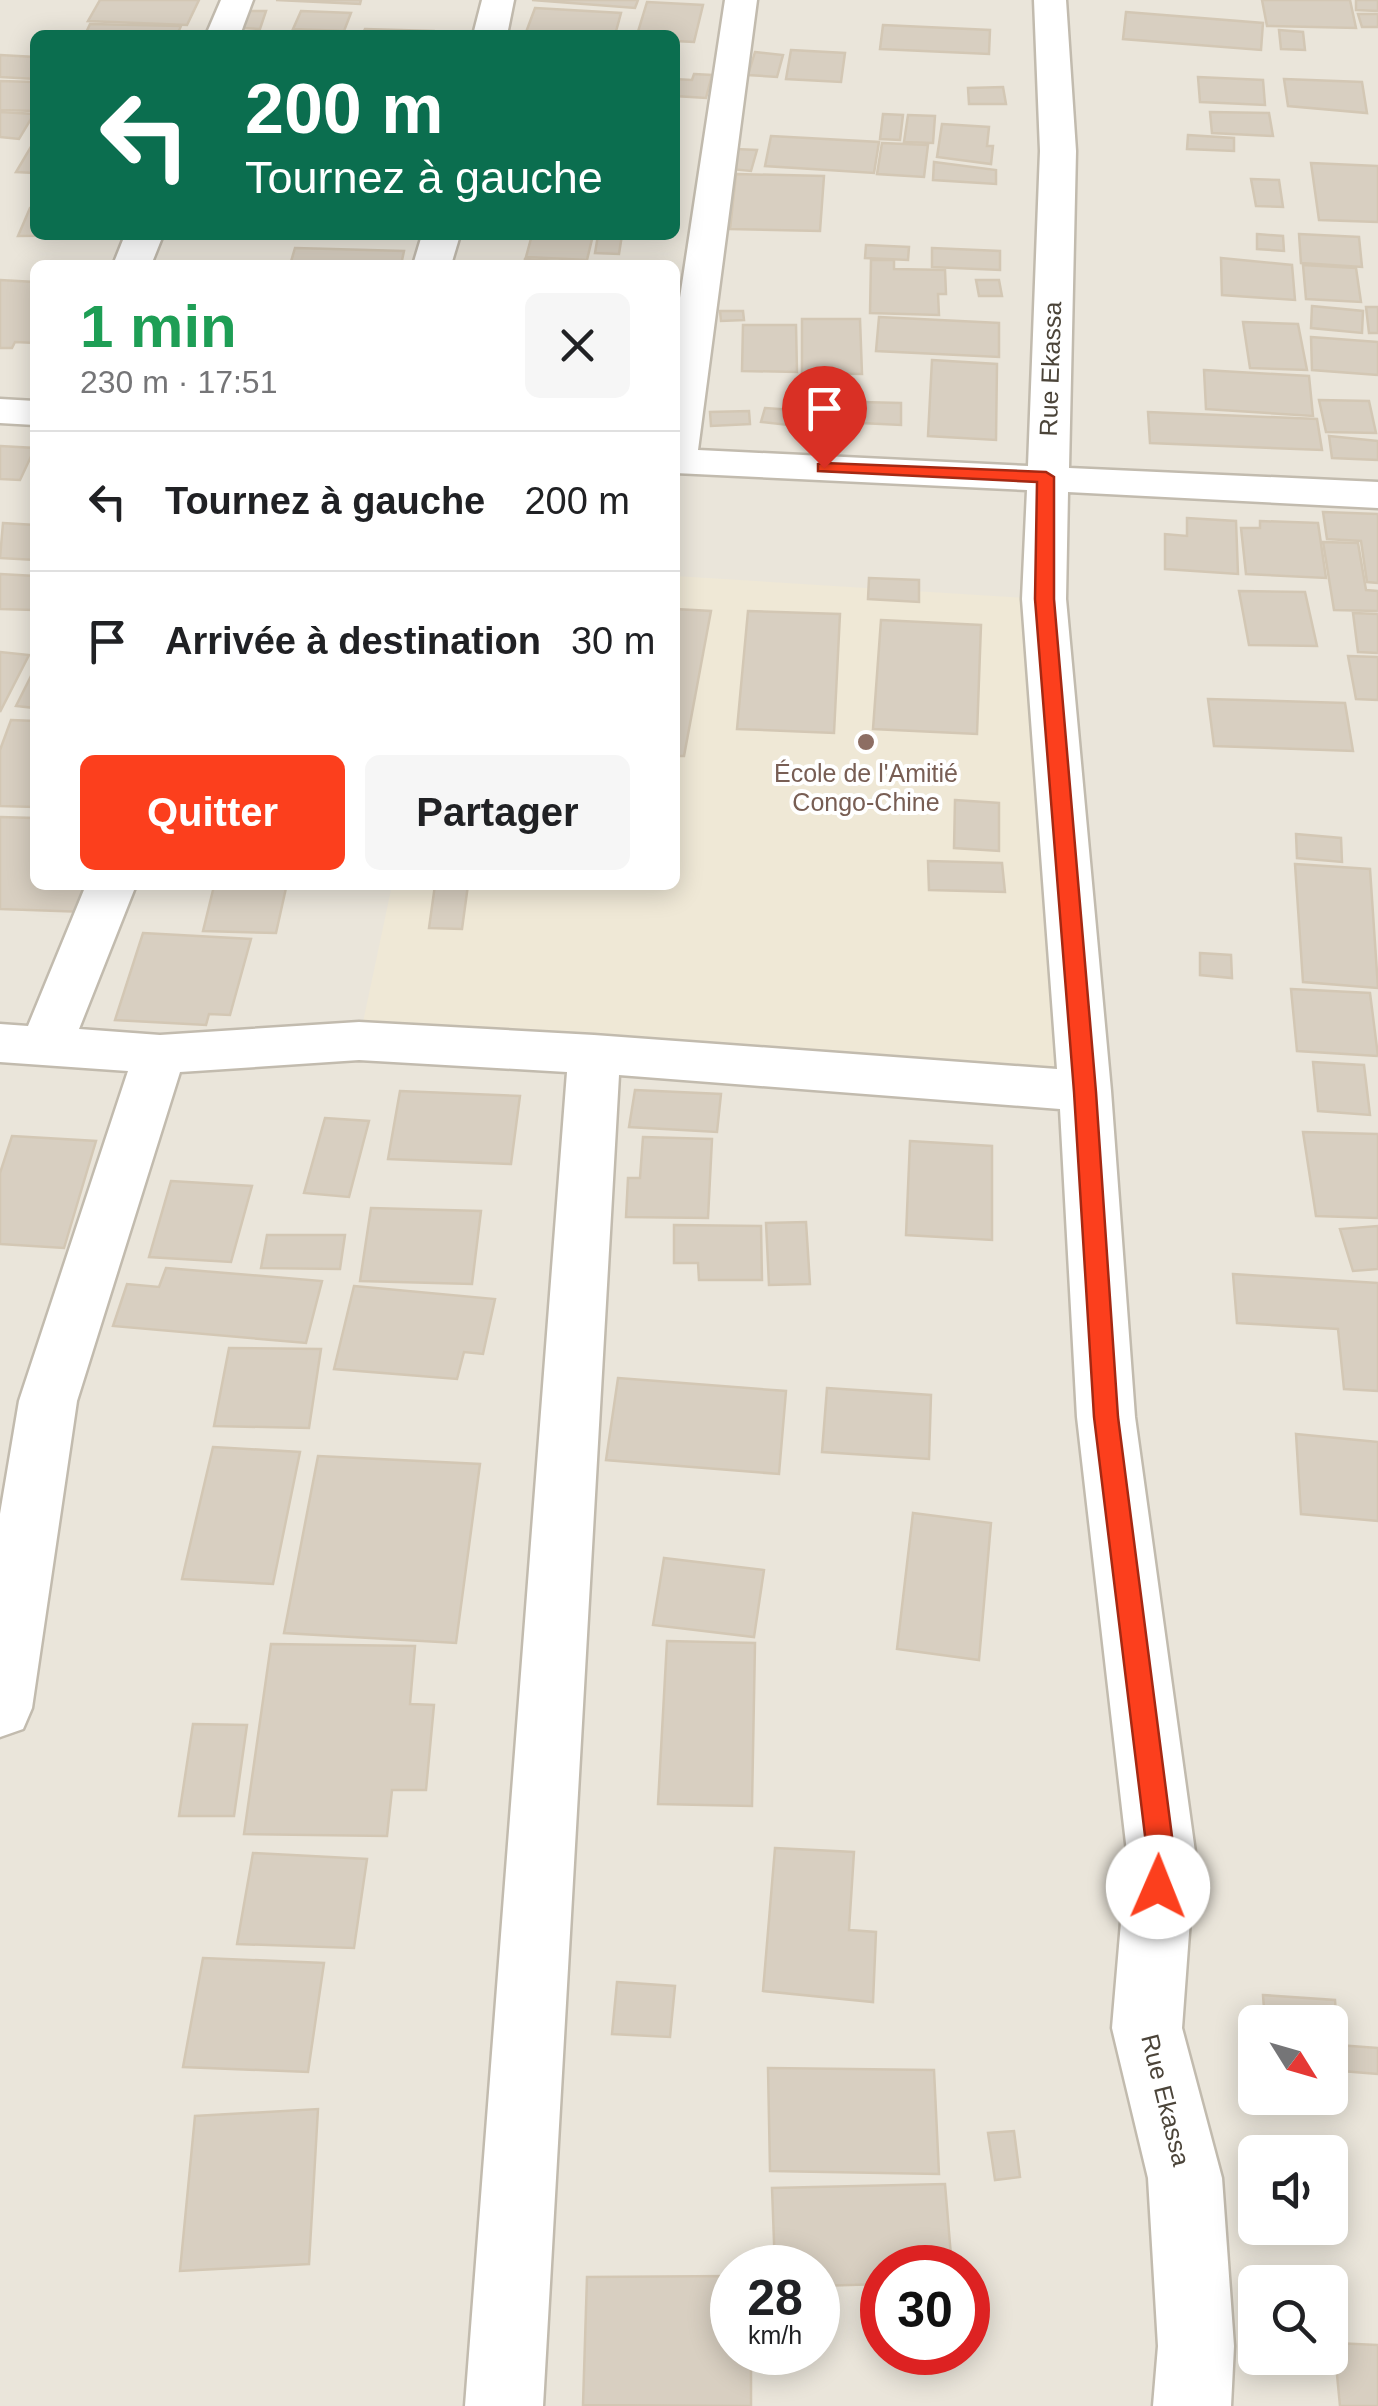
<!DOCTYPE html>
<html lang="fr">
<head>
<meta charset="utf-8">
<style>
	body { margin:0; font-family:Arial,sans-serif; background:#f6f6f6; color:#202124; height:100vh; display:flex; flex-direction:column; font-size:38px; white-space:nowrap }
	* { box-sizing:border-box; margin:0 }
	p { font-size:32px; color:#757577 }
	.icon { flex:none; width:55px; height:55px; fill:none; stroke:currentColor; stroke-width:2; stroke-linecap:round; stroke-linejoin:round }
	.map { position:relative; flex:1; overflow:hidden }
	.sheet { position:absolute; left:30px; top:260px; width:650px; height:630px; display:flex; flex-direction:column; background:#fff; border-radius:15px; box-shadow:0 5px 25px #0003 }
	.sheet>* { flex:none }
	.top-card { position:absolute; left:30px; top:30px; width:650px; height:210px; border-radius:15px; box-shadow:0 5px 25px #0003; background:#0b6e4f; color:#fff; overflow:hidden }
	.needle { width:65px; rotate:127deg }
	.controls { position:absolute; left:1238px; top:2005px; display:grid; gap:20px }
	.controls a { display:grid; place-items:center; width:110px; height:110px; border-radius:15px; background:#fff; box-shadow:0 5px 25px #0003; font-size:50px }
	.speed { position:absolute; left:710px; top:2245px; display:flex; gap:20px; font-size:50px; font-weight:700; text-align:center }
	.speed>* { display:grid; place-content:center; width:130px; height:130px; border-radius:50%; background:#fff; box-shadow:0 5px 25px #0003; line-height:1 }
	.speed small { font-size:25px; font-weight:400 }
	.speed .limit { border:15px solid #d22; background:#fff; color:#111 }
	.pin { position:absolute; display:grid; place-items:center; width:85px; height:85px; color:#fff; margin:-102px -42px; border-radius:50% 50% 50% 0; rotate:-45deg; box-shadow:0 0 10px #0007 }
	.pin .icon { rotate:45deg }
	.me { position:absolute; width:110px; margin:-55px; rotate:1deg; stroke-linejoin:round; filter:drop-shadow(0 0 8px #0008) }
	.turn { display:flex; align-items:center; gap:35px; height:210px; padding:0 50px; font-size:45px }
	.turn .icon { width:130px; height:130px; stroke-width:2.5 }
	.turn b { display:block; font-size:70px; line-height:85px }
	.round { display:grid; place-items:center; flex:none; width:105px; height:105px; border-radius:15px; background:#f6f6f6 }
	.headline { display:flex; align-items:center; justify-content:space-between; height:170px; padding:0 50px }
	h1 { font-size:60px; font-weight:800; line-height:75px; color:#1e9e55 }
	.button { display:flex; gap:20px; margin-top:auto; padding:20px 50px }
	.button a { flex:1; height:115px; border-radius:15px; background:#fc3f1d; color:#fff; font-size:40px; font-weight:800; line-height:115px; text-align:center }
	.button a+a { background:#f6f6f6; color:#202124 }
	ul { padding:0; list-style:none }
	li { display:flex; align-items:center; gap:30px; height:140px; padding:0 50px; border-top:2px solid #e0e0e0 }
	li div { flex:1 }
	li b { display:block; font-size:38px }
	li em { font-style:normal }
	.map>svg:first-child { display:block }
	.residential { fill:#eae5da; fill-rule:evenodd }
	.education { fill:#efe8d6 }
	.building { fill:#d8cfc1; stroke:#d3c7b4; stroke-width:2.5 }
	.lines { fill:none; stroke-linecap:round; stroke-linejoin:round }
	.street-casing { stroke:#c2bbae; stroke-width:5 }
	.street { fill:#fff; fill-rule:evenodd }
	.route { fill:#fc3f1d; stroke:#a42913; stroke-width:2.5 }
	.education-dot { fill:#8d6e63; stroke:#fff; stroke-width:4 }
	.labels { text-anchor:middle; stroke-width:8; stroke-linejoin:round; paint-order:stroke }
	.street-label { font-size:25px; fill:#4b4439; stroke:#fff }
	.education-label { font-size:25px; fill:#785e54; stroke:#fff }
</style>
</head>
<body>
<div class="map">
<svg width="1378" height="2406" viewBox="0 0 1378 2406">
	<rect width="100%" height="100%" fill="#f6f3ec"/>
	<path class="residential" d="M0 0H1378V2406H0ZM35 35H675V235H35ZM35 265H675V885H35ZM1255 2022H1330V2098H1255ZM1255 2152H1330V2228H1255ZM732 2268H818V2352H732ZM882 2268H968V2352H882ZM1255 2282H1330V2358H1255Z"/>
	<polygon class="education" points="675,576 1044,599 1085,1091 359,1041 392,885 675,885"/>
	<g class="building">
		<polygon points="100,0 199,0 187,25 88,21"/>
		<polygon points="276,0 361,0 360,4"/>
		<polygon points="532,0 638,0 635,8"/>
		<polygon points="1262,0 1350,0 1356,28 1267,26"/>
		<polygon points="1356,0 1378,0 1378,11 1356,10"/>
		<polygon points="647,2 703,5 694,42 675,41 675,35 637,35"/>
		<polygon points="535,8 621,13 615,35 525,35"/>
		<polygon points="248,11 266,11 260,29 243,28"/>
		<polygon points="301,11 351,13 344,31 293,29"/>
		<polygon points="1126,12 1263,23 1261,50 1123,39"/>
		<polygon points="1358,14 1378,14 1378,27 1362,27"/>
		<polygon points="90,24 181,26 177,35 85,35"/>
		<polygon points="883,25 990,30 989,54 880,49"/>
		<polygon points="365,29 433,31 431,35 362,35"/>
		<polygon points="1279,30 1303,32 1305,50 1281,49"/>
		<polygon points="791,50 845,53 841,82 786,79"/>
		<polygon points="755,52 783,55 777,77 748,75"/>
		<polygon points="0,55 35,57 35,79 0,77"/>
		<polygon points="694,74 712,75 706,98 675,96 675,79 692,80"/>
		<polygon points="1198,77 1263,80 1265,105 1200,102"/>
		<polygon points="1284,79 1362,82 1367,113 1288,106"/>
		<polygon points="0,81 35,82 35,111 0,110"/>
		<polygon points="1003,87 1006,104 969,104 968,88"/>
		<polygon points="0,112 34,114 19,139 0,137"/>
		<polygon points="1210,112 1269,113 1273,136 1212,133"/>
		<polygon points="883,114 903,115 900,140 880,139"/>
		<polygon points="908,115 935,116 933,143 904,142"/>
		<polygon points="942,124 989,127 987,146 993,146 991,164 937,157"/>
		<polygon points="1188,135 1234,138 1234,151 1187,149"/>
		<polygon points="771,136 879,142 874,173 765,166"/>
		<polygon points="882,143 928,145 924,177 877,174"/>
		<polygon points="32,145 35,145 35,173 16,172"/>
		<polygon points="735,149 757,150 751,171 730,169"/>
		<polygon points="934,162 996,170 996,184 933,180"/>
		<polygon points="1311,163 1378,166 1378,222 1319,220"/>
		<polygon points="736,174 824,176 820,231 730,229"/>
		<polygon points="1251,179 1279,180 1283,207 1256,206"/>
		<polygon points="30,208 35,208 35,235 106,235 18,236"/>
		<polygon points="1257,234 1283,236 1284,251 1257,249"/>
		<polygon points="1299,234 1359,237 1362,267 1301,263"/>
		<polygon points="532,235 593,235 587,260 526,257"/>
		<polygon points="598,235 622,235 619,254 595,253"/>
		<polygon points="866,245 909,247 908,260 865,258"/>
		<polygon points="295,248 404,251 401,265 290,265"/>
		<polygon points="932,248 1000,251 1000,270 932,267"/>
		<polygon points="1221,258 1292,265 1295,300 1222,295"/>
		<polygon points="525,259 593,263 524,265"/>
		<polygon points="871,260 894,260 894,269 945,270 946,294 938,294 939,315 870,313"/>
		<polygon points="1303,265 1356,268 1361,302 1306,299"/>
		<polygon points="0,280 35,282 35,343 15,342 12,348 0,348"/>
		<polygon points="976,280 999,280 1002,296 979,296"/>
		<polygon points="1312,306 1363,311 1362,333 1311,328"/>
		<polygon points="1366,307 1378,307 1378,333 1369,333"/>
		<polygon points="720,311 743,311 744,320 721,321"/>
		<polygon points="879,317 999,323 999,357 876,351"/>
		<polygon points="802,319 860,319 862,374 802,373"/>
		<polygon points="1243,322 1298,324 1307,370 1250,368"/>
		<polygon points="743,325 796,325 797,372 742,371"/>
		<polygon points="1311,337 1378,342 1378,375 1312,370"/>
		<polygon points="932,360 997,364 996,440 928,436"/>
		<polygon points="1204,370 1309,376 1313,416 1206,409"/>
		<polygon points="1319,400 1369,401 1376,433 1326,432"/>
		<polygon points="861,402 901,403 901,425 861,423"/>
		<polygon points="834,407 857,409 853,424 830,422"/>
		<polygon points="765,408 792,410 788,425 761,422"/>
		<polygon points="801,409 828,412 825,424 798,422"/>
		<polygon points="749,411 750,424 711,426 710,412"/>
		<polygon points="1148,412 1317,419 1322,450 1150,443"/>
		<polygon points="1329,436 1378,441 1378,460 1332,458"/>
		<polygon points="0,446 35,448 20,480 0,479"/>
		<polygon points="1323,512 1378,514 1378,583 1367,582 1361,541 1327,539"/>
		<polygon points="1187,518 1236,521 1238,574 1165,569 1165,534 1187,536"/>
		<polygon points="1260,521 1318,523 1326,578 1246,574 1241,528 1260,528"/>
		<polygon points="3,523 35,525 35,560 0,558"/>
		<polygon points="1323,542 1358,543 1366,590 1378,591 1378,611 1334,610"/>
		<polygon points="0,574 35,576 34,610 0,609"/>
		<polygon points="869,578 919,580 919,602 868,599"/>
		<polygon points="1239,591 1305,592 1317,646 1249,645"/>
		<polygon points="675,609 711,611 684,756 675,756"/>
		<polygon points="748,611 840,614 834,733 737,729"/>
		<polygon points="1353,613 1378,614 1378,653 1358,652"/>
		<polygon points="881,620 981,625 977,734 873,729"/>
		<polygon points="0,652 29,655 0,712"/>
		<polygon points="1348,656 1378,657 1378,700 1356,699"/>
		<polygon points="35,668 35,708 16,706"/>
		<polygon points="1208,699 1345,703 1353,751 1214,746"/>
		<polygon points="11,720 35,721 35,807 0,806 0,750"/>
		<polygon points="955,800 999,803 999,851 954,848"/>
		<polygon points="0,817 35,818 35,885 94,885 86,912 0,909"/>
		<polygon points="1296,834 1341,838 1342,862 1297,858"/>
		<polygon points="928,861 1002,863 1005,892 929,890"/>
		<polygon points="1295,864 1370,869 1378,988 1303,982"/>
		<polygon points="435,885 468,885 462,929 429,928"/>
		<polygon points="214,886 286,888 276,933 203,931"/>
		<polygon points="143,933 251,939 230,1015 209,1014 206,1025 115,1020"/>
		<polygon points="1200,953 1231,955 1232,978 1200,975"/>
		<polygon points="1291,989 1370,993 1378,1056 1297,1051"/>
		<polygon points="1313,1062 1364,1065 1370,1115 1318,1111"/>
		<polygon points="635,1090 721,1094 717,1132 629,1127"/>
		<polygon points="400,1091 520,1096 511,1164 388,1159"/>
		<polygon points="325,1118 369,1121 349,1197 304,1193"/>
		<polygon points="1303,1132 1378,1134 1378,1218 1316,1216"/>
		<polygon points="12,1136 96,1141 64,1248 0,1244 0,1173"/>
		<polygon points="643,1137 712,1139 708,1218 626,1217 628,1178 640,1178"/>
		<polygon points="910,1141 992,1146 992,1240 906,1235"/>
		<polygon points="171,1181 252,1186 231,1262 149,1257"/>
		<polygon points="371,1208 481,1211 472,1284 360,1281"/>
		<polygon points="806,1222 810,1284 769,1285 766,1223"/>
		<polygon points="674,1225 761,1226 762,1280 699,1280 698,1263 674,1263"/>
		<polygon points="1378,1226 1378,1269 1353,1271 1340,1229"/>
		<polygon points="267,1235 345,1235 340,1269 261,1268"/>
		<polygon points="166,1268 322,1281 306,1343 113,1326 127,1284 159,1287"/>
		<polygon points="1233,1274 1378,1283 1378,1391 1344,1389 1338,1329 1237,1323"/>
		<polygon points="354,1286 495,1299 483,1354 464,1352 457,1379 334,1369"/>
		<polygon points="229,1348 321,1349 309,1428 214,1426"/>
		<polygon points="618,1378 786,1391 779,1474 606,1460"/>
		<polygon points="827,1388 931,1395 929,1459 822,1452"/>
		<polygon points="1296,1434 1378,1442 1378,1521 1301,1514"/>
		<polygon points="213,1447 300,1452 273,1584 182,1579"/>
		<polygon points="318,1456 480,1464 456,1643 284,1633"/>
		<polygon points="913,1513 991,1523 979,1660 897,1649"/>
		<polygon points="664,1558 764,1570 754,1637 653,1625"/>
		<polygon points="667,1641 755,1643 752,1806 658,1804"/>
		<polygon points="271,1644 415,1646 410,1704 434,1705 426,1790 392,1790 387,1836 244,1834"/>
		<polygon points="193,1724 247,1725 234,1816 179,1816"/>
		<polygon points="775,1848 854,1852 849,1930 876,1932 873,2002 763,1991"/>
		<polygon points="253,1853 367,1859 354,1948 237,1944"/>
		<polygon points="203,1958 324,1963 308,2072 183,2067"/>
		<polygon points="617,1982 675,1986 670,2037 612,2034"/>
		<polygon points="1263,1995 1335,2000 1338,2045 1378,2048 1378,2074 1330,2070 1330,2022 1265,2022"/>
		<polygon points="768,2068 934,2070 939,2174 770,2171"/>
		<polygon points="318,2109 309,2264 180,2271 195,2116"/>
		<polygon points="1014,2131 1020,2177 995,2180 988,2133"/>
		<polygon points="1330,2154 1339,2236 1306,2234 1305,2228 1330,2228"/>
		<polygon points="945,2184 952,2268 882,2268 882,2284 818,2286 818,2268 775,2268 772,2188"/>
		<polygon points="732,2276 732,2352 751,2352 751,2406 583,2405 587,2277"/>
		<polygon points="1334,2343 1378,2345 1378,2406 1340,2406"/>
	</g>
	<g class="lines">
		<defs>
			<g id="street">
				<polygon points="221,0 253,0 240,35 206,35"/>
				<polygon points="482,0 514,0 507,35 473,35"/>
				<polygon points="725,0 757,0 698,450 1028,466 1040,151 1034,0 1066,0 1076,151 1069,468 1378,482 1378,508 1068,492 1066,599 1111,1091 1135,1417 1195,1852 1182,2028 1222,2178 1234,2346 1231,2406 1153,2406 1158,2346 1148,2178 1112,2028 1127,1852 1077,1417 1060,1109 619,1075 543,2406 465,2406 567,1072 359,1060 180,1072 77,1401 32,1708 23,1729 0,1737 0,1514 19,1401 128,1071 0,1062 0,1024 28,1026 86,885 136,885 79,1029 160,1035 359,1022 594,1035 1057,1069 1022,599 1027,490 675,473 675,331"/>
				<polygon points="125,235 163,235 151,265 113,265"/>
				<polygon points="422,235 460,235 451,265 413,265"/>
				<polygon points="0,399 35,401 35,425 0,423"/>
			</g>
		</defs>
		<use href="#street" class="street-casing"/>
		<use href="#street" class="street"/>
	</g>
	<polygon class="route" points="824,463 1046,472 1054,477 1054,599 1096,1092 1118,1417 1174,1852 1168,1897 1158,1901 1148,1897 1144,1887 1147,1852 1094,1417 1074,1092 1035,599 1037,482 818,471 818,464"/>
	<circle class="education-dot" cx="866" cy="742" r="10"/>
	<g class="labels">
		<g class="street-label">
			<text transform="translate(1050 369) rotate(-88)" y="9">Rue Ekassa</text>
			<text transform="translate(1166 2100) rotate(76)" y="9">Rue Ekassa</text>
		</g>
		<g class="education-label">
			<text x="866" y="782">École de l'Amitié<tspan x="866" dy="29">Congo-Chine</tspan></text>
		</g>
	</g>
</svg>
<div class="controls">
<a><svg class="needle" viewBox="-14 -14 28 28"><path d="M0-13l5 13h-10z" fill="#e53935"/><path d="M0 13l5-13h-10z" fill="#757577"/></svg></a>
<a><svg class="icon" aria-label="sound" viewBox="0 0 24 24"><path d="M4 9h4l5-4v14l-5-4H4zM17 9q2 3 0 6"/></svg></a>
<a><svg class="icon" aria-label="search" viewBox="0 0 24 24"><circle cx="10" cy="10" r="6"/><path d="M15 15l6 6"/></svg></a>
</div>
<div class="speed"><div>28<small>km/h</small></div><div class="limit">30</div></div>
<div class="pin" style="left:824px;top:468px;background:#d93025"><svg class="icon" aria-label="arrive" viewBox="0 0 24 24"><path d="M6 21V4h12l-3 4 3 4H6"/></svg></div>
<svg class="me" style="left:1158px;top:1887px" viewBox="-20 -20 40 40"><circle r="19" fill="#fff"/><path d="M0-13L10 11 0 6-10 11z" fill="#fc3f1d"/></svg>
<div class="top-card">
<div class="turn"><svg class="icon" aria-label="left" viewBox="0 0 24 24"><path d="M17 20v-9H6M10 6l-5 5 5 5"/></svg><div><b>200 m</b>Tournez à gauche</div></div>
</div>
<section class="sheet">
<div class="headline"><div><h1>1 min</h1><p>230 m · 17:51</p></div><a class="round"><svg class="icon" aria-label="close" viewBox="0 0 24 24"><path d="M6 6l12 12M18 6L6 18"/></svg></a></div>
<ul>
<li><svg class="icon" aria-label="left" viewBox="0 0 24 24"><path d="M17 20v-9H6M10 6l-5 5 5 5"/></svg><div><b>Tournez à gauche</b></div><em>200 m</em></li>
<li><svg class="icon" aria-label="arrive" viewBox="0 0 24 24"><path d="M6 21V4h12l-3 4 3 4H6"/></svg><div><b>Arrivée à destination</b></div><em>30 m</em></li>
</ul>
<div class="button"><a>Quitter</a><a>Partager</a></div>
</section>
</div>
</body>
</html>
